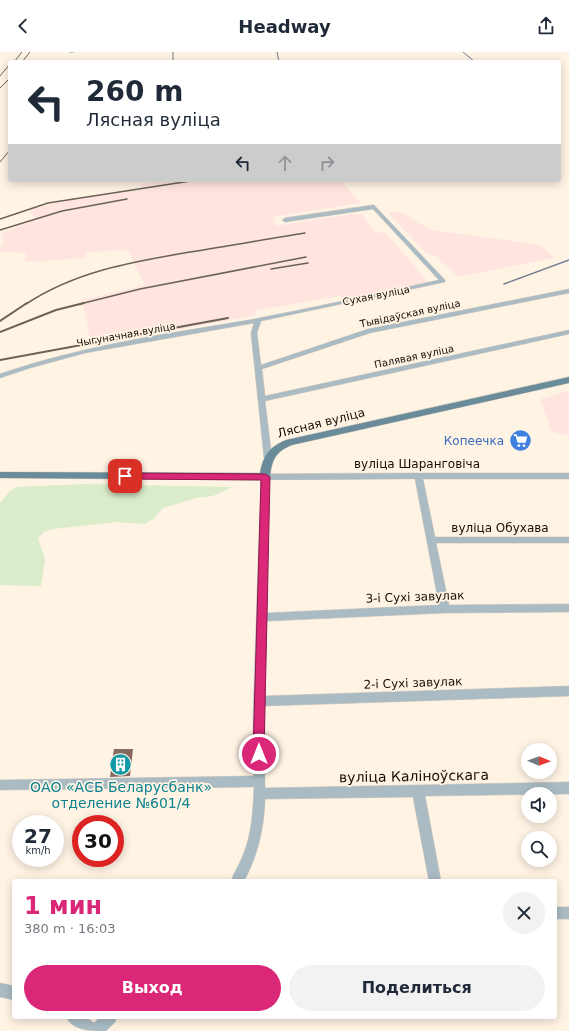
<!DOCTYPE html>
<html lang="ru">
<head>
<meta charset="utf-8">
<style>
	body { margin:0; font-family:"DejaVu Sans",sans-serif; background:#f2f2f3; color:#1f2937; height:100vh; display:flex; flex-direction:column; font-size:15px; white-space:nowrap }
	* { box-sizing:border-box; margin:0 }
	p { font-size:13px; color:#747a83 }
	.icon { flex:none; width:22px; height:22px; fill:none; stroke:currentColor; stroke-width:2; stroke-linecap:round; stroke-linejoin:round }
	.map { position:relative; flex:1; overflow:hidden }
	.drawer { position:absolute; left:12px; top:827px; width:545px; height:140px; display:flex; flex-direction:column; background:#fff; border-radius:4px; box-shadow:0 2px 10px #0003 }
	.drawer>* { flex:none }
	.banner { position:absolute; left:8px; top:8px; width:553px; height:122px; border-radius:4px; box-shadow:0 2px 10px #0003; background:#fff; color:#1f2937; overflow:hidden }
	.needle { width:26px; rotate:91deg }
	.tools { position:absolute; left:521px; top:691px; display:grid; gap:8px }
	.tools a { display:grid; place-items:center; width:36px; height:36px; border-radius:50%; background:#fff; box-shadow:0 2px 10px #0003; font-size:20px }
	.speed { position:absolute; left:12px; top:763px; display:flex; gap:8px; font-size:20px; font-weight:700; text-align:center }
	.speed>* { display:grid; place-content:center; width:52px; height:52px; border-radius:50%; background:#fff; box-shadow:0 2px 10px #0003; line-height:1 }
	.speed small { font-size:10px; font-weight:400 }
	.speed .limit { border:6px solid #d22; background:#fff; color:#111 }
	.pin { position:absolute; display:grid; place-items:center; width:34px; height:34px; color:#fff; margin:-17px; border-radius:8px; box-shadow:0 2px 6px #0006 }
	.me { position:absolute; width:44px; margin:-22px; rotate:0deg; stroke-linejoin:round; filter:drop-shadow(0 0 3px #0008) }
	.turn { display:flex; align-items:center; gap:14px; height:84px; padding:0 12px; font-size:18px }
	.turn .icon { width:52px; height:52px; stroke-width:2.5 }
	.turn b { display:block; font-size:28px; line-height:34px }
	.lanes { display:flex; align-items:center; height:38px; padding:0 12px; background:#0003; justify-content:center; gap:20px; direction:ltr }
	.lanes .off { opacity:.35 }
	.round { display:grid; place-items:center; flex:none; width:42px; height:42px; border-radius:21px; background:#f2f2f3 }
	.overview { display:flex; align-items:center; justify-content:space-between; height:68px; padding:0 12px }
	h1 { font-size:24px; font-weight:700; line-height:30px; color:#db2777 }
	.action { display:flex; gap:8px; margin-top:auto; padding:8px 12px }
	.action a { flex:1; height:46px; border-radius:24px; background:#db2777; color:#fff; font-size:16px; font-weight:700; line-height:46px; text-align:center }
	.action a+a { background:#f2f2f3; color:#1f2937 }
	header { display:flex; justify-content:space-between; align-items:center; height:52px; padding:0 12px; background:#fff; font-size:18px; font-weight:700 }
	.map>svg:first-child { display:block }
	.industrial { fill:#ffe4e0 }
	.green { fill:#daecc9 }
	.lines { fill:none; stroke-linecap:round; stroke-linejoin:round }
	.stream-far1 { stroke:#727e92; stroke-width:1 }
	.stream { stroke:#727e92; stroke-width:1.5 }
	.building { fill:#85695f }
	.minor-casing { stroke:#dacfc1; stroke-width:1 }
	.major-casing { stroke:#dacfc1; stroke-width:1 }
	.minor { fill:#aabbc4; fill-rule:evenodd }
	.major { fill:#6a8b9a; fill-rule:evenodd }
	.rail-far2 { stroke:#6b6257; stroke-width:1 }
	.rail-far1 { stroke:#6b6257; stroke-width:1.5 }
	.rail { stroke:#6b6257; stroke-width:2 }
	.route { fill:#db2777; stroke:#8e194d }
	.labels { text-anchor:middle; stroke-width:3.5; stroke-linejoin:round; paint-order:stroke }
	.far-street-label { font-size:10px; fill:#160f07; stroke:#fff3e4 }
	.street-label { font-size:12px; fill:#160f07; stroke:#fff3e4 }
	.shop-label { font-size:12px; fill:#366cbe; stroke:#fff3e4; text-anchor:end }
	.near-street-label { font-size:14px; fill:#160f07; stroke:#fff3e4 }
	.near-culture-label { font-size:14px; fill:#0d838f; stroke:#fff3e4 }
</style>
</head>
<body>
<header><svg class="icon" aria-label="back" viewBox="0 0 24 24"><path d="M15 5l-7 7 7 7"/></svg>Headway<svg class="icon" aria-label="share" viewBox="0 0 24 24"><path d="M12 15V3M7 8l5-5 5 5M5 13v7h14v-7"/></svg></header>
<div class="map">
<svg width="569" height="979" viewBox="0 0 569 979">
	<rect width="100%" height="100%" fill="#fff3e4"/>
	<g class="industrial">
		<polygon points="174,128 340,128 361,151 272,165 276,174 352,162 353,163 362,162 376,181 385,180 428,230 345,248 339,244 254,259 256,263 92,294 82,248 145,233 128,198 86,200 85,206 31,210 24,209 27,203 25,201 0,200 0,195 4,192 1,181 37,167 30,160 31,157 74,147 142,137 140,132"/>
		<polygon points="399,159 431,178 540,193 554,206 458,225 436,204 427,202 388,161"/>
		<polygon points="569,339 569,384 552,380 540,347"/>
	</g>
	<polygon class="green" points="84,432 232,435 213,444 196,446 163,456 153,467 145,472 117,470 53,477 44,480 38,486 45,508 41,534 0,533 0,451 10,439 17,435"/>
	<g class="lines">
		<g class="stream-far1">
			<polyline points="70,0 73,0"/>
			<polyline points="173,0 173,10"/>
			<polyline points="277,0 279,10"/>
			<polyline points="463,0 475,10"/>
		</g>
		<polyline class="stream" points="504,232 569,208"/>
	</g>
	<polygon class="building" points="114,697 133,697 130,724 110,725"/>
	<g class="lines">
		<defs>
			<g id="minor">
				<path d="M374 153 445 228V230L261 269 257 281 261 313 368 277 569 237V241L370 281 262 317 265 344 569 278V282L265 349 272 406 268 409 264 406 251 281 254 271 85 301 30 316 0 326V322C81 294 165 282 249 268 312 256 375 242 439 228L373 157 285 170 282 168 285 166Z"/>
				<path d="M418 421H569V427H423L435 485H569V491H436L449 553 569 552V560L445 561 267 569 264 644 569 634V644L264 654 265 736 569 730V742L425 744 441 829H429L413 745 265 747C264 777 258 803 244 829H231C234 820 240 812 243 803 252 782 253 757 254 735L0 738V728L254 724 253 664 261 425 265 422ZM415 427 439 553 267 561 269 428Z"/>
				<rect x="555" y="855" width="14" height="12"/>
				<polygon points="0,931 14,934 14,948 0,945"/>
				<path d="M66 965H85L94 971 100 965H117L115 970 106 979C91 979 73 979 66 965Z"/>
			</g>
			<path id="major" d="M569 325V331L292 393C275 400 272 408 270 425L265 428 0 426V420L260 421C263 404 269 395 286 388Z"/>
		</defs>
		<use href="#minor" class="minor-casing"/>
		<use href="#major" class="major-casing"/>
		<use href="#minor" class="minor"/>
		<use href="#major" class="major"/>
		<g class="rail-far2">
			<polyline points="14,10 22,0"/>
			<polyline points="22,10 30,0"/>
			<polyline points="0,24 10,12"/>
			<polyline points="0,36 10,26"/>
			<polyline points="0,110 10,98"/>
		</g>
		<g class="rail-far1">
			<polyline points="0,167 48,151 197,128"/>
			<polyline points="0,178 62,159 127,147"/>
			<polyline points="271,217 308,211"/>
			<path d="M26 252C76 219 132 210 190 200 229 194 267 187 305 181"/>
			<polyline points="80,252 140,237 306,205"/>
		</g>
		<g class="rail">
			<polyline points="0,269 27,251"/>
			<polyline points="0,280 56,258 84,251"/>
			<polyline points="0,308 228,266"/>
		</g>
	</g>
	<polygon class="route" points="125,421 265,422 270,425 264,702 263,706 259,708 255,706 253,702 261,428 125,427 121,424"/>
	<defs>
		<symbol id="supermarket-disc" viewBox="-11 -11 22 22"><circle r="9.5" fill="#3f7fe0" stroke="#fff3e4"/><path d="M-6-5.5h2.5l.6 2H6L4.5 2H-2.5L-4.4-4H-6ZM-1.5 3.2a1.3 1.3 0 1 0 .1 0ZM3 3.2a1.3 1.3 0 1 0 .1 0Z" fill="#fff"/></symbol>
		<symbol id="building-disc" viewBox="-11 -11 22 22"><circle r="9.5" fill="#0f9aa8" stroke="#fff3e4"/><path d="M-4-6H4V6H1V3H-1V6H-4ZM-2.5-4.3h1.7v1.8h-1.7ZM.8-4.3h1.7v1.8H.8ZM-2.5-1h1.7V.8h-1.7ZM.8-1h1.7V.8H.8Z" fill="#fff"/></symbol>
	</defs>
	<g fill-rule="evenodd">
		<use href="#supermarket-disc" x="508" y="376" width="25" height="25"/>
		<use href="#building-disc" x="108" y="700" width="25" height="25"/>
	</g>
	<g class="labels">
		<g class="far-street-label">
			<text transform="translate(376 243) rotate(-11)" y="4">Сухая вуліца</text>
			<text transform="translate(410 261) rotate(-12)" y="4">Тывідаўская вуліца</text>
			<text transform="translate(126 282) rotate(-10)" y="4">Чыгуначная вуліца</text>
			<text transform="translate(414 304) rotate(-12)" y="4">Палявая вуліца</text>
		</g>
		<g class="street-label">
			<text transform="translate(321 371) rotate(-14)" y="4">Лясная вуліца</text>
			<text x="417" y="416">вуліца Шаранговіча</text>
			<text x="500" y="480">вуліца Обухава</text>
			<text transform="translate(415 545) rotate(-2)" y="4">3-і Сухі завулак</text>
			<text transform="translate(413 631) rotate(-2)" y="4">2-і Сухі завулак</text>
		</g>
		<g class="shop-label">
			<text x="504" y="393">Копеечка</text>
		</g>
		<g class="near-street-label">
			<text transform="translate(414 724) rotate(-1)" y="5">вуліца Каліноўскага</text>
		</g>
		<g class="near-culture-label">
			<text x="121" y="740">ОАО «АСБ Беларусбанк»<tspan x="121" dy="16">отделение №601/4</tspan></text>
		</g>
	</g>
</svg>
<div class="tools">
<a><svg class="needle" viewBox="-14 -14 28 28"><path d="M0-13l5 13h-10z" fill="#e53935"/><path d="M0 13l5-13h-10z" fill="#747a83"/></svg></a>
<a><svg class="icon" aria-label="sound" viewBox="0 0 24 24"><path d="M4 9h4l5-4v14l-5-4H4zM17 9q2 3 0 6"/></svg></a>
<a><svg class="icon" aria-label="search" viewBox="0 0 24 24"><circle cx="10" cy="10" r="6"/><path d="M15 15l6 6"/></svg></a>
</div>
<div class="speed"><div>27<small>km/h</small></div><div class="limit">30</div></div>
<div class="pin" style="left:125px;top:424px;background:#d93025"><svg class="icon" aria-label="arrive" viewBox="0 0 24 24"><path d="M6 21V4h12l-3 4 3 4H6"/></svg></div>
<svg class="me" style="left:259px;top:702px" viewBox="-20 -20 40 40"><circle r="17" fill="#db2777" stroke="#fff" stroke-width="3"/><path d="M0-11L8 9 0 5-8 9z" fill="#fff"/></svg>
<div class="banner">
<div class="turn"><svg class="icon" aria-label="left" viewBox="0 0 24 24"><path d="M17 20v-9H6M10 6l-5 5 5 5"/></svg><div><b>260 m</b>Лясная вуліца</div></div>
<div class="lanes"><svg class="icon" aria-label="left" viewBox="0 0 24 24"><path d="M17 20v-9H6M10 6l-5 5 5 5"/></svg><svg class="icon off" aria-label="ahead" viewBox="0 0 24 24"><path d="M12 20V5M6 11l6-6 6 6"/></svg><svg class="icon off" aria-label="right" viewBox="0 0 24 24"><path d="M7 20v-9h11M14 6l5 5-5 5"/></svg></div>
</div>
<section class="drawer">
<div class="overview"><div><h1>1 мин</h1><p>380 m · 16:03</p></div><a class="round"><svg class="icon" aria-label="close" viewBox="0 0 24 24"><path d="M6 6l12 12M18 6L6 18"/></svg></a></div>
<div class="action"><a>Выход</a><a>Поделиться</a></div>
</section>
</div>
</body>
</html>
